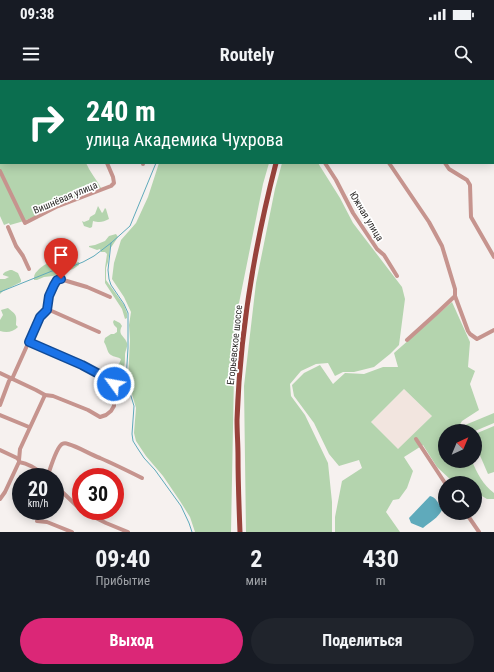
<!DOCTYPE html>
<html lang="ru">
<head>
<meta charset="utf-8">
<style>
	body { margin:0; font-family:"Roboto Condensed",sans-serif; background:#20242c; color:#f1f3f6; height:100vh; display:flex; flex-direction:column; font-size:15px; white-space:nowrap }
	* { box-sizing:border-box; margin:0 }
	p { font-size:13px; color:#9ea1a6 }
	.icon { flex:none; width:22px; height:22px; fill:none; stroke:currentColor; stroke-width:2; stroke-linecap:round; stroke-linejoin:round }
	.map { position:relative; height:452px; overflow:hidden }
	.details { display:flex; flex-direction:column; background:#171b24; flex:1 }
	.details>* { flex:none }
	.hud { position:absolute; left:0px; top:0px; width:494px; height:84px; box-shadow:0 2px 10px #0003; background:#0b6e4f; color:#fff; overflow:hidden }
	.needle { width:26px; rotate:44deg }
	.buttons { position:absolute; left:438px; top:344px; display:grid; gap:8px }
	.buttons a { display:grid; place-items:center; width:44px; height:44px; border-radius:50%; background:#171b24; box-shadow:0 2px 10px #0003; font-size:20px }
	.speed { position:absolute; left:12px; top:388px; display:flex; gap:8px; font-size:20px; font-weight:700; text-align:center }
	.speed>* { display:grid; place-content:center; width:52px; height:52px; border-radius:50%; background:#171b24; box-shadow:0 2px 10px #0003; line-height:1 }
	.speed small { font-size:10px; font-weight:400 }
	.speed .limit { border:6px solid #d22; background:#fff; color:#111 }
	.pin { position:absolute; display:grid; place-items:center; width:34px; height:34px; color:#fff; margin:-41px -17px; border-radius:50% 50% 50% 0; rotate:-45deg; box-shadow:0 0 4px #0007 }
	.pin .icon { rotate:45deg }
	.me { position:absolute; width:44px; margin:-22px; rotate:302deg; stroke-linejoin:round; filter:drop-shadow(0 0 3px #0008) }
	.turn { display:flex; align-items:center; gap:14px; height:84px; padding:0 20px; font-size:18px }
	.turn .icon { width:52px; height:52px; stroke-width:2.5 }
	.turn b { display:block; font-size:28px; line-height:34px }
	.eta { display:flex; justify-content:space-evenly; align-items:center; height:68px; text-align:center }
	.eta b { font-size:24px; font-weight:700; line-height:28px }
	.button { display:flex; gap:8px; margin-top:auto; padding:8px 20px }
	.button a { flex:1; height:46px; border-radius:24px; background:#db2777; color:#fff; font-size:16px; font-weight:700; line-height:46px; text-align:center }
	.button a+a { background:#20242c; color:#f1f3f6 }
	.status { display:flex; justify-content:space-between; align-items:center; height:28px; padding:0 20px; background:#171b24; direction:ltr }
	.status svg { height:11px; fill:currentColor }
	header { display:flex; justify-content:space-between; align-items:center; height:52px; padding:0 20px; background:#171b24; font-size:18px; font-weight:700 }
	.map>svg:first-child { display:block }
	.built { fill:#f2e5df }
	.green { fill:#b4d4ae; fill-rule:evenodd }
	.water { fill:#5faabb }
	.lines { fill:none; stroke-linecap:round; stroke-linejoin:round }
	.stream { stroke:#5faabb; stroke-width:1 }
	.minor { stroke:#c6948e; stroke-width:4 }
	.major { stroke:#98423b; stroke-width:5 }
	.route-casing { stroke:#114b97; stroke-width:10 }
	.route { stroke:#1a73e8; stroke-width:7 }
	.labels { text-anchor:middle; stroke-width:3.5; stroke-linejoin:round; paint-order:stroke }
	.street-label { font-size:10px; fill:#2e2c2b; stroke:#fff }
</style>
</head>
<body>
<div class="status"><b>09:38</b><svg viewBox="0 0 49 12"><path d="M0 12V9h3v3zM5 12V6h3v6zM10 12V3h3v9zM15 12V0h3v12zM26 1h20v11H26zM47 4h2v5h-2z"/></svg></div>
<header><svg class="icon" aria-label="menu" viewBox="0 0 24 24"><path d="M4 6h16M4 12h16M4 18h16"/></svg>Routely<svg class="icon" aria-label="search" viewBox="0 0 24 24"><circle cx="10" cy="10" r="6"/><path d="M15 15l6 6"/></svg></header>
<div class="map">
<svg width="494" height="452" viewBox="0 0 494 452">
	<rect width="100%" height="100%" fill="#f6f1ef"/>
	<polygon class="built" points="404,309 432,336 398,370 371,342"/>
	<g class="green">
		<path d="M0 31H1V83H86C90 92 96 99 101 108L24 141 10 145 9 143 4 145 0 136Z"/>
		<polygon points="159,83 269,83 263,104 235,243 231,452 195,452 190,437 180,421 163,396 146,376 136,361 134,353 136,328 128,300 130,260 129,245 131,232 124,217 112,199 114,183 121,160 136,143 148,117"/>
		<polygon points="282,83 318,83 340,118 353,143 402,207 405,219 399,265 390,274 374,287 354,292 343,292 335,296 328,283 316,284 301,291 290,304 291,316 305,335 328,383 332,422 332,452 246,452 244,306 256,203 275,109"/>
		<path d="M98 126 102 133 103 132 105 128 106 129 109 139C103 142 100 143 93 141L92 147 90 148 84 146 82 141 84 142 89 140 90 137 95 134Z"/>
		<polygon points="116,154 118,157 110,169 108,182 106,188 106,200 124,225 127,233 127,238 125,239 122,229 105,203 105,188 107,174 105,172 101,172 100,169 97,170 89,167 89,166 95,165 105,161 109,156"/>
		<path d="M74 176 71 182 74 183 79 182V185L73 189 53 196 44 197 37 200H34C34 198 34 195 35 194 38 188 53 179 59 178 64 177 69 178 74 176Z"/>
		<polygon points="10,190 12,190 18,193 21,200 21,202 3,211 0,214 0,199 5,199 9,197 3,195 3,194 5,192"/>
		<path d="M452 222 470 262 468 287 475 291 470 304 479 330 462 341 458 348 459 351H445V381H472C477 393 483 405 494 413V419H487L475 412V403H458L452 401 437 387 423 365 404 377 413 391 407 408 399 419 393 420 386 432 400 452H335V437L342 401 362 388 359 380 339 386 329 374 314 343 294 316 292 305 304 293 320 285 333 304 345 293 364 294 383 287H398L394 273ZM404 309 432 336 398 369 371 342Z"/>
		<path d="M8 228C16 235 17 234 16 245L18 247C13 252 7 253 0 251V240L3 235 1 230Z"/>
		<path d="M114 240 120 243 122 246C117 255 125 256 127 263 128 267 125 271 125 275 125 279 125 283 124 287 124 291 121 292 120 296 119 301 124 303 126 306 127 309 128 313 128 316 125 312 121 310 119 306 111 296 118 288 121 279 118 277 114 277 111 275 107 273 107 266 104 262L105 258 111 254H114L117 252V248L114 245 113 242Z"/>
		<polygon points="494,333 494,343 475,351 467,351 465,345"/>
		<polygon points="494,346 494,392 488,394 475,364 475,354"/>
	</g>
	<path class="water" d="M430 416C436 417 439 424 442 430 438 438 430 442 423 448L411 443 409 438Z"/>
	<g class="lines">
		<g class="stream">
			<polyline points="150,0 150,1"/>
			<polyline points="111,163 108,190 109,199 111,205 124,224 128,233 128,268 126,300 134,326 132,354 133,361 138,369 144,378 155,390 181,426 189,443 192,452"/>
			<polyline points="0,212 52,191 68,188 83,182 94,176 111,163 130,146 156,83"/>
		</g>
		<g class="minor">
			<polyline points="68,0 69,1"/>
			<polyline points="103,0 104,1"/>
			<polyline points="424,0 425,1"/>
			<polyline points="38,1 40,0"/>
			<polyline points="320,1 321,0"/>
			<polyline points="382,1 382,0"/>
			<polyline points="473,1 474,0"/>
			<polyline points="0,29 1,29"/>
			<polyline points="143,83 143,84"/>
			<polyline points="325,83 336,100 353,133 377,169 384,175 397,196"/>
			<polyline points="389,83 429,142 442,166 455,209 455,216 438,232 407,260"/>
			<polyline points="445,83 449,89 462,97 467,100 470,105 471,137 494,177"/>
			<polyline points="0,91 25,143 56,127 111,106 114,103 113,97 107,83"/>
			<polyline points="8,147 16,166 23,176 29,189"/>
			<polyline points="455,216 468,251 470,254 477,259 494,250"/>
			<path d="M47 230C48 220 50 205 60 199L87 207 110 217"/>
			<polyline points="47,230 49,230 54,232 99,252"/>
			<polyline points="0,293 36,310 45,315 53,316 88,330 100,337 106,335 111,331 114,326 114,321 113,311 113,302 82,285 29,262"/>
			<polyline points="12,299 39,239 42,235 47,230"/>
			<polyline points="0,325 9,301 11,298"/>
			<polyline points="0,335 29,347"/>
			<polyline points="416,359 445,403"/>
			<path d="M0 370 17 378 19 380V382C31 384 37 390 47 397"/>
			<polyline points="19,380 20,369 45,315"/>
			<path d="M40 391 47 393 49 392C51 386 57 367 62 364 64 363 66 363 68 364 79 367 89 374 100 378 114 384 128 391 142 398"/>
			<polyline points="55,405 81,430"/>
			<polyline points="0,419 5,412 19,382"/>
			<polyline points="82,431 106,443 128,452"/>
			<polyline points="466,433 479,452"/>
			<polyline points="37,441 47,442 72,452"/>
		</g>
		<g class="major">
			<polyline points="297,1 297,0"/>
			<path d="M240 452C239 427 238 402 238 376 238 364 237 352 237 340 240 252 254 168 276 83"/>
		</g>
	</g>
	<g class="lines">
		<defs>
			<polyline id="route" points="61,199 57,200 54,205 49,216 47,230 40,237 29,262 82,285 112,301 114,304"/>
		</defs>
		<use href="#route" class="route-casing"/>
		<use href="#route" class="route"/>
	</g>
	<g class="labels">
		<g class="street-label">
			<text transform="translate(65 117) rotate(-23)" y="4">Вишнёвая улица</text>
			<text transform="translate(367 136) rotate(59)" y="4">Южная улица</text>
			<text transform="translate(234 265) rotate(-84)" y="4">Егорьевское шоссе</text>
		</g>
	</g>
</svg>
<div class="buttons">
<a><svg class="needle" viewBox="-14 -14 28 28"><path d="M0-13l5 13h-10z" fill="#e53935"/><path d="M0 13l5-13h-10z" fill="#9ea1a6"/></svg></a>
<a><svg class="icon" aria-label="search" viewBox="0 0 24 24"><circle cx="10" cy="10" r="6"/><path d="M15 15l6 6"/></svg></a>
</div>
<div class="speed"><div>20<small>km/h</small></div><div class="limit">30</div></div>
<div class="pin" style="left:61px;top:199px;background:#d93025"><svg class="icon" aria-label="arrive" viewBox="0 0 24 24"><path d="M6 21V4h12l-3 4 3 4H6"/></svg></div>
<svg class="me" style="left:114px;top:304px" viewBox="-20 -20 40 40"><circle r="17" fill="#1a73e8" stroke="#fff" stroke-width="3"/><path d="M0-11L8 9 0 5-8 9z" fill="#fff"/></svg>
<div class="hud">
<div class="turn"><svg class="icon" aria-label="right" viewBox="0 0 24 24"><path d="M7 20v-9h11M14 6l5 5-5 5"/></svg><div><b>240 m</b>улица Академика Чухрова</div></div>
</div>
</div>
<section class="details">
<div class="eta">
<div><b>09:40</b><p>Прибытие</p></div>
<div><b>2</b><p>мин</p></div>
<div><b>430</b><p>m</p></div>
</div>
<div class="button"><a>Выход</a><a>Поделиться</a></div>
</section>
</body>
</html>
